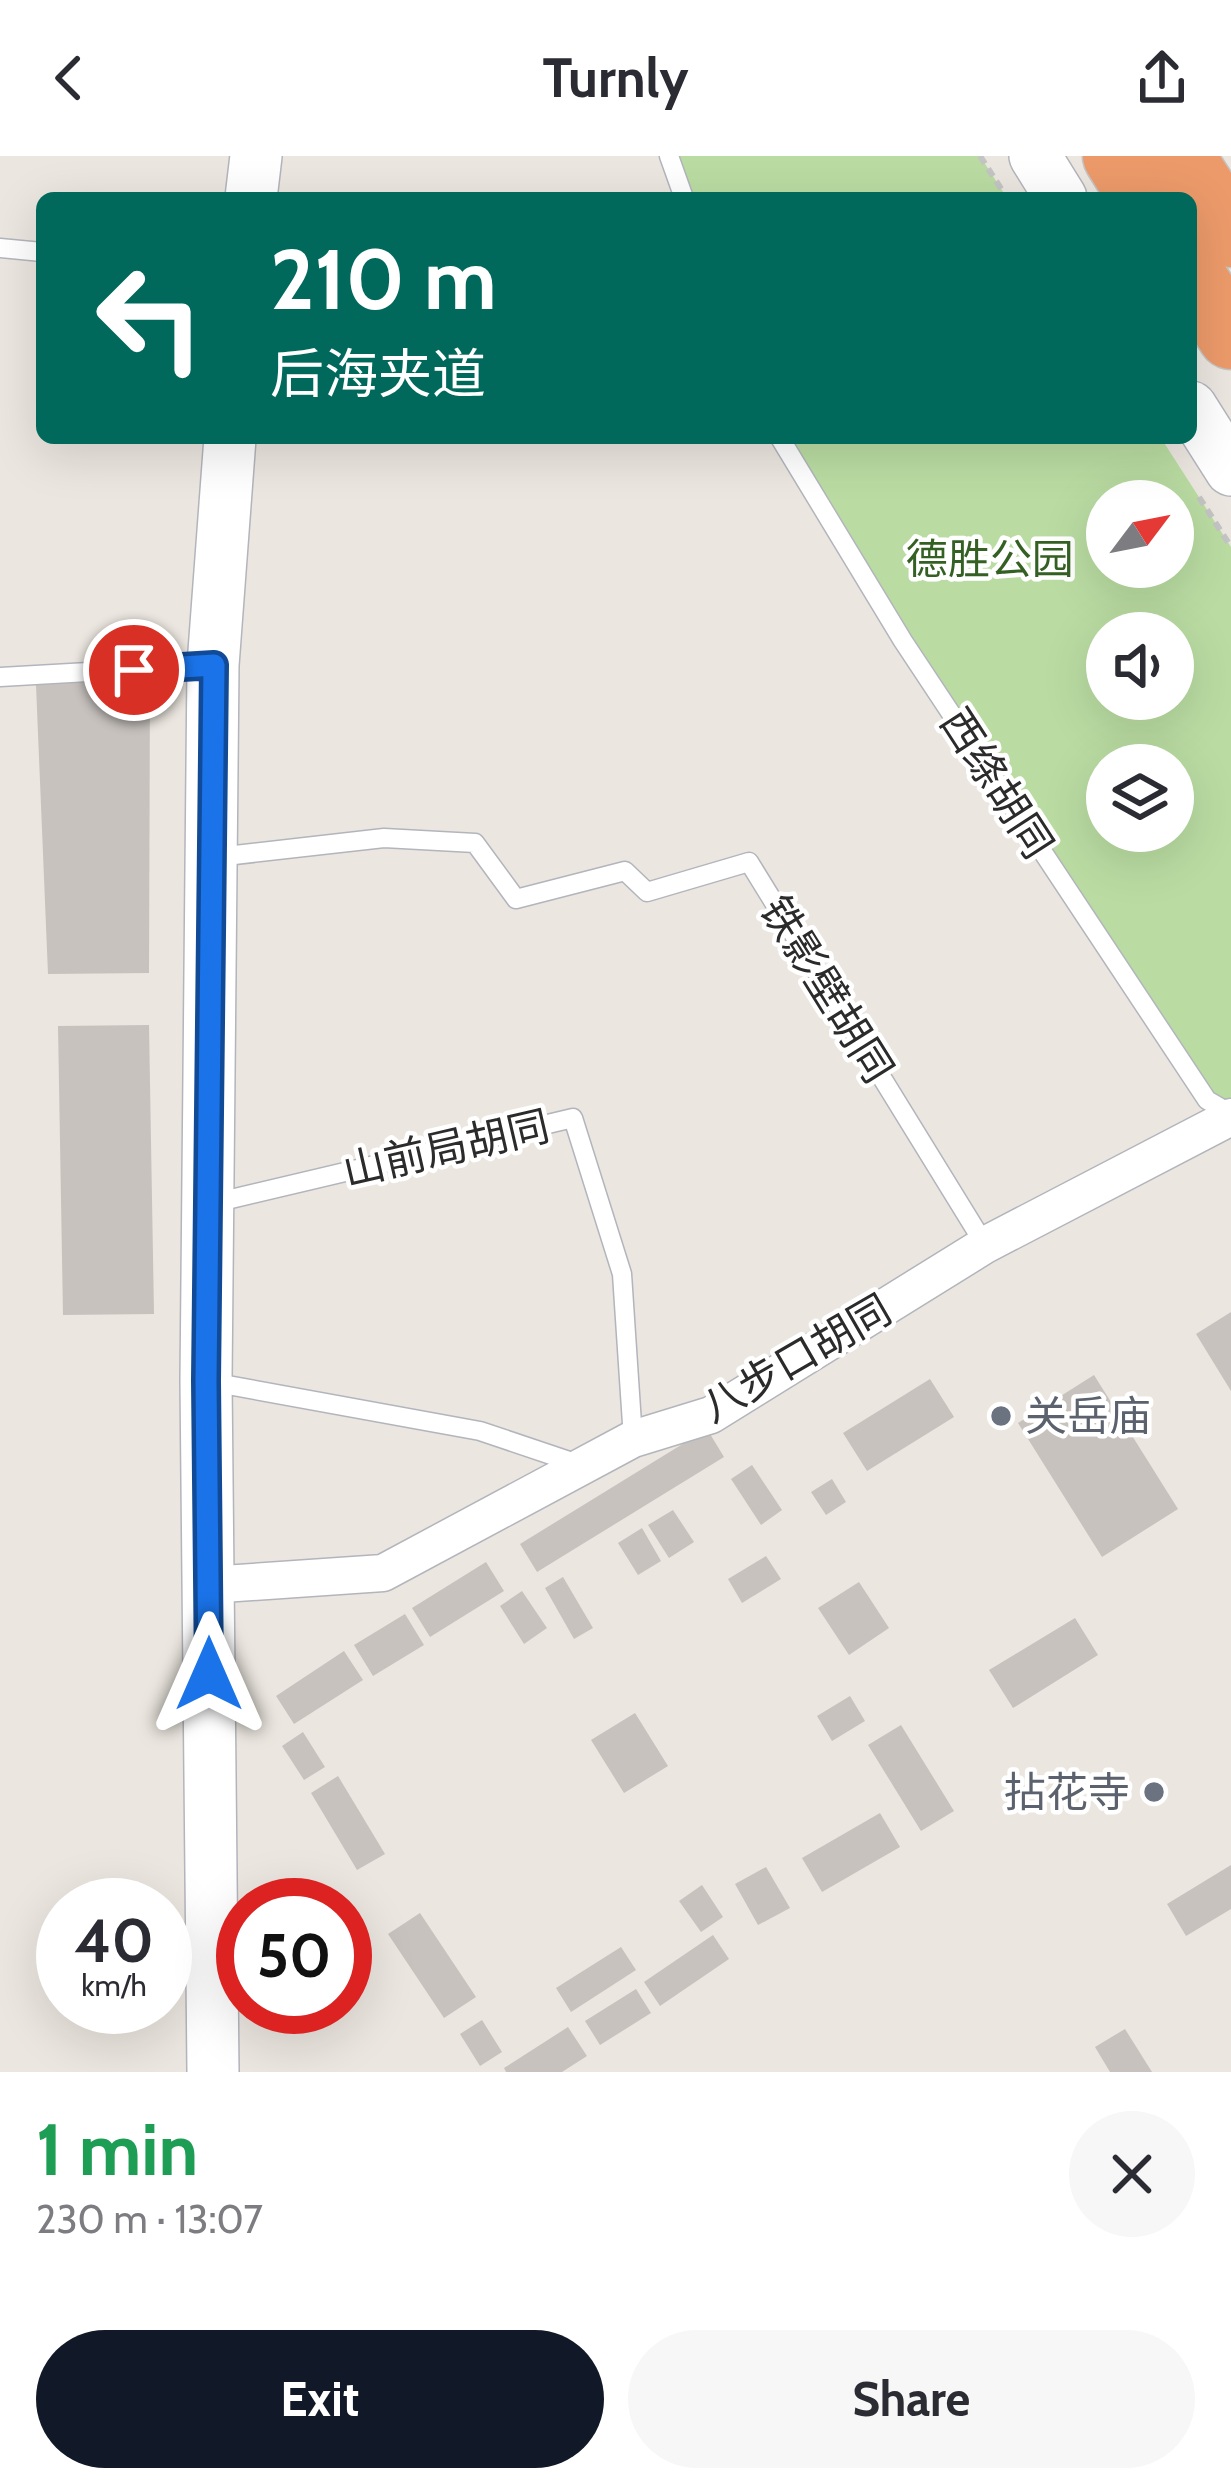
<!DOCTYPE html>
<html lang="en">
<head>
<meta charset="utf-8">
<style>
	body { margin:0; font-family:Cabin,"Noto Sans SC",sans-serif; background:#f7f7f7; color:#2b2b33; height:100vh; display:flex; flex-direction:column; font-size:45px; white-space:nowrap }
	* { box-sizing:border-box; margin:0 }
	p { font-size:39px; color:#7c7c81 }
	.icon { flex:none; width:66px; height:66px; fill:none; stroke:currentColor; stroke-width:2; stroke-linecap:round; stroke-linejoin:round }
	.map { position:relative; height:1916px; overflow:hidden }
	.details { display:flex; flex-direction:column; background:#fff; flex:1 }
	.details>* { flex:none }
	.hud { position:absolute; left:36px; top:36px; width:1161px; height:252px; border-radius:18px; box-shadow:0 12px 48px #0002; background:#00695c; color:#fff; overflow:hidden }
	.needle { width:78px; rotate:58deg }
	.buttons { position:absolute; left:1086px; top:324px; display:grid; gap:24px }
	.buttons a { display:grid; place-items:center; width:108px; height:108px; border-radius:50%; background:#fff; box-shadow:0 12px 48px #0002; font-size:60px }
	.speed { position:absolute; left:36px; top:1722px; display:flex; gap:24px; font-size:60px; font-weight:700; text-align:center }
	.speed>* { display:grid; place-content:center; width:156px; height:156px; border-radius:50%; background:#fff; box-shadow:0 12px 48px #0002; line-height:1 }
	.speed small { font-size:30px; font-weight:400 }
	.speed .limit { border:18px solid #d22; background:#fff; color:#111 }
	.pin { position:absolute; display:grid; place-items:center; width:102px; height:102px; color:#fff; margin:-51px; border:6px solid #fff; border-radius:50%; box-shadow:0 3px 12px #0007 }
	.me { position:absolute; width:132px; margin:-66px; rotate:0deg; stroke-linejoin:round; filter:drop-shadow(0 0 9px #0008) }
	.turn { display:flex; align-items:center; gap:42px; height:252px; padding:0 36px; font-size:54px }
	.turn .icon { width:156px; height:156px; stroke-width:2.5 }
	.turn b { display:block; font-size:84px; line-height:102px }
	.round { display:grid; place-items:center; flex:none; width:126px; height:126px; border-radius:63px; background:#f7f7f7 }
	.summary { display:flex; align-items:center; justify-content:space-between; height:204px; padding:0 36px }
	h1 { font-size:72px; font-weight:700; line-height:90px; color:#1e9e55 }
	.action { display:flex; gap:24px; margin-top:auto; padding:24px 36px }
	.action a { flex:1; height:138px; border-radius:72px; background:#111827; color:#fff; font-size:48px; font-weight:700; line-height:138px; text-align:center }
	.action a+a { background:#f7f7f7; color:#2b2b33 }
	header { display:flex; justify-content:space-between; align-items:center; height:156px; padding:0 36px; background:#fff; font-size:54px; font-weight:700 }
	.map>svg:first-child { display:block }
	.green { fill:#badca2; fill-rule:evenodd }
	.building { fill:#c7c2be }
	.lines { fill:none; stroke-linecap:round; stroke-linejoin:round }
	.lane-casing { stroke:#b3b5bd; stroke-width:21 }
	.street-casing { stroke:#b3b5bd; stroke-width:39 }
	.secondary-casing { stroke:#b3b5bd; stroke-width:54 }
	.highway-casing { stroke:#c4c4c4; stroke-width:69 }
	.path { stroke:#c4c4c4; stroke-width:6; stroke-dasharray:9 6; stroke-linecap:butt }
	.lane { stroke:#fff; stroke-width:18 }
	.street { stroke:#fff; stroke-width:36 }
	.secondary { stroke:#fff; stroke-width:51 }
	.highway { stroke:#ec9a6a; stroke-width:66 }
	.route-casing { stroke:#114b97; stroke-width:30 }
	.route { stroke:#1a73e8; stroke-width:21 }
	.worship-dot { fill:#6b7280; stroke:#fff; stroke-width:4.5 }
	.labels { text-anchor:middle; stroke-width:9; stroke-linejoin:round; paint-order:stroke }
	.park-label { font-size:42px; fill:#346123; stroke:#fff }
	.street-label { font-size:42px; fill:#2b2b2b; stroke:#fff }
	.worship-label { font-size:42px; fill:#5b616d; stroke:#fff; text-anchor:start }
</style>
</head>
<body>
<header><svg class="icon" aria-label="back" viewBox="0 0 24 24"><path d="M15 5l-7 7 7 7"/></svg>Turnly<svg class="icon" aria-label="share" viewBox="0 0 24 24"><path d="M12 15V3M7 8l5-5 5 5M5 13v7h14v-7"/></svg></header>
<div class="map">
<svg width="1231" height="1916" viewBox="0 0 1231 1916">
	<rect width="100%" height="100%" fill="#ebe6df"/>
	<g class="green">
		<polygon points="669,0 980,0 1007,42 684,42"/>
		<path d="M780 282H1161L1231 391V958L1207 944ZM1107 345H1173V411H1107ZM1107 477H1173V543H1107ZM1107 609H1173V675H1107Z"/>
	</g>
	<g class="building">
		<polygon points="150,522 149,817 48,818 36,529"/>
		<polygon points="149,869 154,1158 63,1159 58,870"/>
		<polygon points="1231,1156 1231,1235 1196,1178"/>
		<polygon points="1094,1219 1178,1353 1102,1401 1018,1267"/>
		<polygon points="930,1223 954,1261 867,1315 843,1277"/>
		<polygon points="707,1273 724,1301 537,1416 520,1388"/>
		<polygon points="752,1309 782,1354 761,1369 731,1323"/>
		<polygon points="832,1323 846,1346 826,1359 811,1336"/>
		<polygon points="673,1354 694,1386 669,1402 648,1369"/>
		<polygon points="642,1372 661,1405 638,1419 618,1387"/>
		<polygon points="766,1400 781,1423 742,1447 728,1423"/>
		<polygon points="486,1406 504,1435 430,1481 412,1452"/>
		<polygon points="563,1421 593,1472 574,1483 545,1432"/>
		<polygon points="859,1426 889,1472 849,1499 818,1452"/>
		<polygon points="522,1435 547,1472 524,1488 500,1450"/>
		<polygon points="405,1458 424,1489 373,1520 354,1489"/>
		<polygon points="1075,1462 1098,1499 1013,1552 989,1514"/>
		<polygon points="344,1495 363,1524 294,1568 276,1540"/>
		<polygon points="850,1540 865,1565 832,1585 817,1560"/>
		<polygon points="635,1557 668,1610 624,1637 591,1584"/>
		<polygon points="901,1569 954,1655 921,1675 868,1589"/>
		<polygon points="303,1576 325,1611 304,1624 282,1590"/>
		<polygon points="338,1620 385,1698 357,1714 311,1637"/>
		<polygon points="880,1657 900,1691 822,1736 802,1702"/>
		<polygon points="1231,1709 1231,1753 1186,1780 1167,1748"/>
		<polygon points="766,1711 790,1752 758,1769 735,1728"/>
		<polygon points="702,1729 723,1761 701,1776 679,1745"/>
		<polygon points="420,1757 476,1841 444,1862 388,1778"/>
		<polygon points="713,1779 729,1803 660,1850 644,1826"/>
		<polygon points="621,1791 636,1814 571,1856 556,1832"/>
		<polygon points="636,1833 651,1857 600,1889 585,1865"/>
		<polygon points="482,1864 502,1896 480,1910 460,1878"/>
		<polygon points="568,1871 587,1900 562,1916 506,1916 504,1912"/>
		<polygon points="1125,1873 1152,1916 1110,1916 1095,1891"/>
	</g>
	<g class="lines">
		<defs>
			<g id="lane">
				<polyline points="669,0 684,42"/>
				<polyline points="0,92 42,96"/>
				<polyline points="780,282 903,485 1207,944 1231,958"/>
				<polyline points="0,521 211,509"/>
				<polyline points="217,701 384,682 475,687 516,743 625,715 647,736 749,706 985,1089"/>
				<polyline points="214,1047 573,962 622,1118 633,1283"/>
				<polyline points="211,1226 480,1275 581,1309"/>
			</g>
			<polyline id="street" points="208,1429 383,1417 633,1283 711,1259 985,1089 1231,961"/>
			<g id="secondary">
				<polyline points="1035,0 1061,42"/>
				<polyline points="251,42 256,0"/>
				<polyline points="1191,251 1231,314"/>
				<polyline points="213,1916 206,1225 213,509 230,282"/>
			</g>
			<g id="highway">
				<polyline points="1116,0 1142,42"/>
				<polyline points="1181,0 1231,78"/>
				<polyline points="1191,118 1231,180"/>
			</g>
		</defs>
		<use href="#lane" class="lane-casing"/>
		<use href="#street" class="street-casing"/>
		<use href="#secondary" class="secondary-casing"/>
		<use href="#highway" class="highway-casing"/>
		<g class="path">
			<polyline points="980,0 1007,42"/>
			<polyline points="1199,341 1231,391"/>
		</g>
		<use href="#lane" class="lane"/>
		<use href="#street" class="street"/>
		<use href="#secondary" class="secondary"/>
		<use href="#highway" class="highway"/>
	</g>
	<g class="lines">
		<defs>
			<polyline id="route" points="134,514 214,509 206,1225 209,1518"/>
		</defs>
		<use href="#route" class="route-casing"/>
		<use href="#route" class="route"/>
	</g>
	<g class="worship-dot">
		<circle cx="1001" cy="1260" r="12"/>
		<circle cx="1154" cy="1636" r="12"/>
	</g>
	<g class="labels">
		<g class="park-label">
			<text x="990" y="418">德胜公园</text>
		</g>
		<g class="street-label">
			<text transform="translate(997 627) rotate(57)" y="15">西绦胡同</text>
			<text transform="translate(827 833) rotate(58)" y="15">铁影壁胡同</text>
			<text transform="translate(446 992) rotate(-13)" y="15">山前局胡同</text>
			<text transform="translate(796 1202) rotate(-30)" y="15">八步口胡同</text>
		</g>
		<g class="worship-label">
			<text x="1025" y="1275">关岳庙</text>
			<text x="1130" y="1651" text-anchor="end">拈花寺</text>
		</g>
	</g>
</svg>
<div class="buttons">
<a><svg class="needle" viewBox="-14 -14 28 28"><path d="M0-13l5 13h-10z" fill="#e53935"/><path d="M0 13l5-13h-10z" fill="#7c7c81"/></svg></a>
<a><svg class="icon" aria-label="sound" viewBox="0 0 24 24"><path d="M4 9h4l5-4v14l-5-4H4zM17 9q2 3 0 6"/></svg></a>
<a><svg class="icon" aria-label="layers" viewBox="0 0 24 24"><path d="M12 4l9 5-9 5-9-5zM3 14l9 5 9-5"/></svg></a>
</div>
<div class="speed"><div>40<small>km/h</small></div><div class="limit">50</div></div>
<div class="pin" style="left:134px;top:514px;background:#d93025"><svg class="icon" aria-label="arrive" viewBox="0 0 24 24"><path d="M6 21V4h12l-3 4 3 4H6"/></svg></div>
<svg class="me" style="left:209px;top:1518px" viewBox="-20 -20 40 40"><path d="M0-17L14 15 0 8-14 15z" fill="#1a73e8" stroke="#fff" stroke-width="4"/></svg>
<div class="hud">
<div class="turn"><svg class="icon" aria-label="left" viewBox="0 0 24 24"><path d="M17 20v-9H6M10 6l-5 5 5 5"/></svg><div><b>210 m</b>后海夹道</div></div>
</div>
</div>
<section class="details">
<div class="summary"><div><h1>1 min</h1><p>230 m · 13:07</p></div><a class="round"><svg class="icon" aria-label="close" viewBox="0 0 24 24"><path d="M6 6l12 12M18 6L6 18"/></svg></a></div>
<div class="action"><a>Exit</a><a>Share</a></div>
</section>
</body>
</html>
